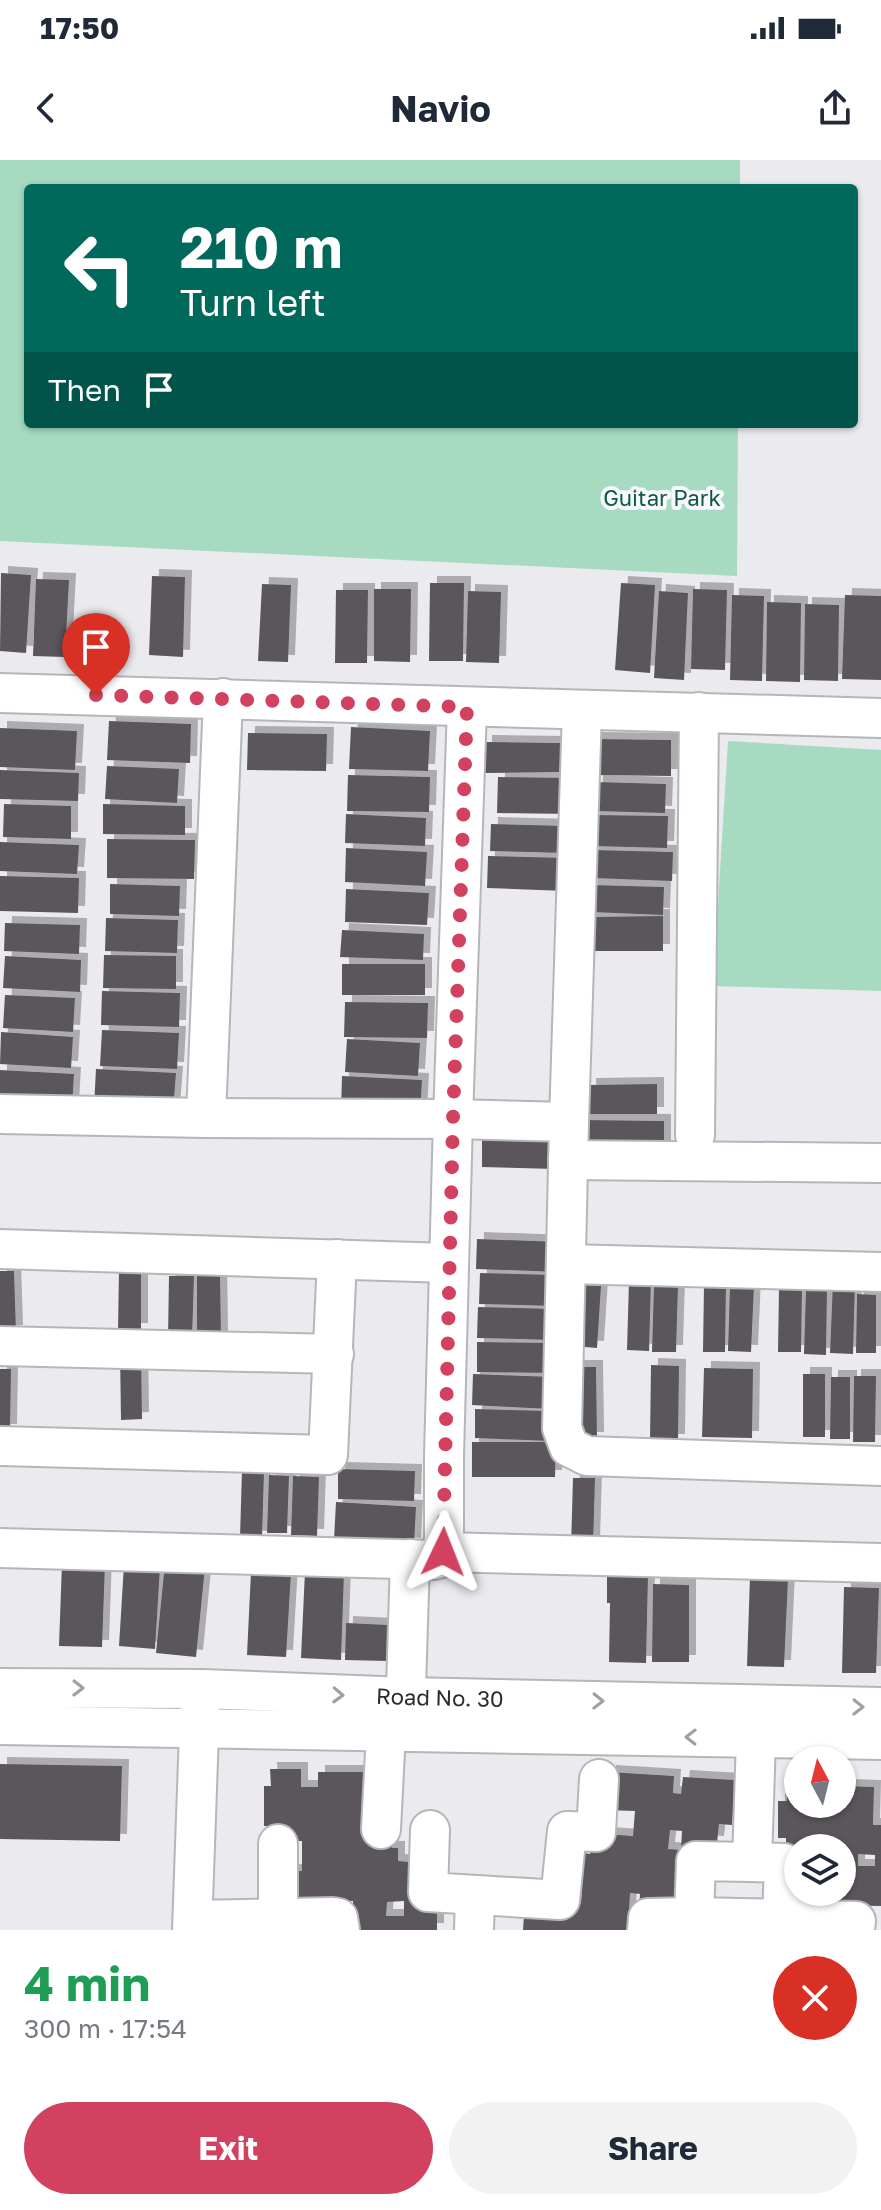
<!DOCTYPE html>
<html lang="en">
<head>
<meta charset="utf-8">
<style>
	body { margin:0; font-family:"Golos Text",sans-serif; background:#f2f2f3; color:#1f2937; height:100vh; display:flex; flex-direction:column; font-size:30px; white-space:nowrap }
	* { box-sizing:border-box; margin:0 }
	p { font-size:26px; color:#747a83 }
	.icon { flex:none; width:44px; height:44px; fill:none; stroke:currentColor; stroke-width:2; stroke-linecap:round; stroke-linejoin:round }
	.map { position:relative; height:1770px; overflow:hidden }
	.drawer { display:flex; flex-direction:column; background:#fff; flex:1 }
	.drawer>* { flex:none }
	.hud { position:absolute; left:24px; top:24px; width:834px; height:244px; border-radius:8px; box-shadow:0 2px 6px #0004; background:#00695c; color:#fff; overflow:hidden }
	.needle { width:52px; rotate:353deg }
	.fabs { position:absolute; left:784px; top:1586px; display:grid; gap:16px }
	.fabs a { display:grid; place-items:center; width:72px; height:72px; border-radius:50%; background:#fff; box-shadow:0 2px 6px #0004; font-size:40px }
	.pin { position:absolute; display:grid; place-items:center; width:68px; height:68px; color:#fff; margin:-82px -34px; border-radius:50% 50% 50% 0; rotate:-45deg; box-shadow:0 0 8px #0007 }
	.pin .icon { rotate:45deg }
	.me { position:absolute; width:88px; margin:-44px; rotate:2deg; stroke-linejoin:round; filter:drop-shadow(0 0 6px #0008) }
	.turn { display:flex; align-items:center; gap:28px; height:168px; padding:0 24px; font-size:36px }
	.turn .icon { width:104px; height:104px; stroke-width:2.5 }
	.turn b { display:block; font-size:56px; line-height:68px }
	.then { display:flex; align-items:center; height:76px; padding:0 24px; background:#0003; gap:16px; font-size:30px }
	.round { display:grid; place-items:center; flex:none; width:84px; height:84px; border-radius:42px; background:#f2f2f3 }
	.headline { display:flex; align-items:center; justify-content:space-between; height:136px; padding:0 24px }
	h1 { font-size:48px; font-weight:700; line-height:60px; color:#1e9e55 }
	.primary-button { display:flex; gap:16px; margin-top:auto; padding:16px 24px }
	.primary-button a { flex:1; height:92px; border-radius:48px; background:#d24260; color:#fff; font-size:32px; font-weight:700; line-height:92px; text-align:center }
	.primary-button a+a { background:#f2f2f3; color:#1f2937 }
	.status { display:flex; justify-content:space-between; align-items:center; height:56px; padding:0 40px; background:#fff; direction:ltr }
	.status svg { height:22px; fill:currentColor }
	header { display:flex; justify-content:space-between; align-items:center; height:104px; padding:0 24px; background:#fff; font-size:36px; font-weight:700 }
	.map>svg:first-child { display:block }
	.park { fill:#a6dbc2 }
	.building { fill:#5a575b; fill-rule:evenodd; filter:url(#shadow) }
	.lines { fill:none; stroke-linecap:round; stroke-linejoin:round }
	.minor-casing { stroke:#b5b6ba; stroke-width:42 }
	.minor { stroke:#fff; stroke-width:38 }
	.oneway { stroke:#a0a0a1 }
	.route { stroke:#d24260; stroke-width:14; stroke-dasharray:0 25.2 }
	.labels { text-anchor:middle; stroke-width:8; stroke-linejoin:round; paint-order:stroke }
	.park-label { font-size:22px; fill:#0b593f; stroke:#f7f8fd }
	.street-label { font-size:22px; fill:#2c2c2e; stroke:#f7f8fd }
</style>
</head>
<body>
<div class="status"><b>17:50</b><svg viewBox="0 0 49 12"><path d="M0 12V9h3v3zM5 12V6h3v6zM10 12V3h3v9zM15 12V0h3v12zM26 1h20v11H26zM47 4h2v5h-2z"/></svg></div>
<header><svg class="icon" aria-label="back" viewBox="0 0 24 24"><path d="M15 5l-7 7 7 7"/></svg>Navio<svg class="icon" aria-label="share" viewBox="0 0 24 24"><path d="M12 15V3M7 8l5-5 5 5M5 13v7h14v-7"/></svg></header>
<div class="map">
<svg width="881" height="1770" viewBox="0 0 881 1770">
	<defs>
		<filter id="shadow"><feDropShadow dx="7" dy="-7" stdDeviation="0" flood-color="#0004"/></filter>
	</defs>
	<rect width="100%" height="100%" fill="#eaeaef"/>
	<g class="park">
		<polygon points="0,0 740,0 740,28 28,28 28,264 738,264 737,416 0,381"/>
		<polygon points="728,581 881,590 881,831 713,826"/>
	</g>
	<g class="building">
		<polygon points="1,413 31,415 26,493 0,491"/>
		<polygon points="152,416 185,417 183,497 149,495"/>
		<polygon points="36,419 69,420 65,497 33,496"/>
		<polygon points="430,423 464,423 463,501 429,501"/>
		<polygon points="621,423 655,425 650,513 615,510"/>
		<polygon points="262,424 291,425 288,502 258,501"/>
		<polygon points="374,429 411,429 410,502 374,501"/>
		<polygon points="693,429 727,430 725,510 691,509"/>
		<polygon points="336,430 368,430 367,503 335,503"/>
		<polygon points="468,431 501,432 499,503 466,502"/>
		<polygon points="659,431 688,433 684,520 654,518"/>
		<polygon points="732,435 764,436 762,521 730,520"/>
		<polygon points="845,435 881,436 881,520 842,519"/>
		<polygon points="767,442 801,443 800,522 766,521"/>
		<polygon points="805,444 839,445 838,521 804,520"/>
		<polygon points="109,561 191,564 190,603 107,600"/>
		<polygon points="351,567 430,571 428,611 349,609"/>
		<polygon points="0,568 77,571 75,610 0,607"/>
		<polygon points="248,573 327,574 326,611 247,610"/>
		<polygon points="593,579 671,580 671,616 593,615"/>
		<polygon points="485,582 561,583 561,612 485,613"/>
		<polygon points="107,606 179,609 177,643 105,639"/>
		<polygon points="0,610 79,613 78,641 0,639"/>
		<polygon points="348,615 430,617 429,652 347,651"/>
		<polygon points="498,617 572,618 571,654 497,653"/>
		<polygon points="596,622 666,624 665,653 595,651"/>
		<polygon points="4,644 71,646 71,679 3,677"/>
		<polygon points="103,644 185,646 185,675 103,674"/>
		<polygon points="346,654 426,658 425,686 345,683"/>
		<polygon points="593,655 668,656 667,688 592,686"/>
		<polygon points="491,664 566,666 566,693 490,691"/>
		<polygon points="107,679 195,680 194,719 107,718"/>
		<polygon points="0,682 79,685 77,714 0,711"/>
		<polygon points="346,688 427,692 425,726 345,722"/>
		<polygon points="592,690 673,692 672,721 591,718"/>
		<polygon points="488,696 567,698 566,731 487,728"/>
		<polygon points="0,716 79,718 78,753 0,751"/>
		<polygon points="110,724 180,726 179,756 110,754"/>
		<polygon points="591,725 664,727 663,755 591,752"/>
		<polygon points="346,729 429,733 427,765 345,762"/>
		<polygon points="663,756 663,791 589,791 589,757"/>
		<polygon points="106,758 178,760 177,793 105,791"/>
		<polygon points="5,763 80,765 79,794 4,791"/>
		<polygon points="342,770 424,774 423,800 340,797"/>
		<polygon points="104,795 176,796 176,829 103,828"/>
		<polygon points="5,796 81,800 80,832 3,828"/>
		<rect x="342" y="804" width="83" height="31"/>
		<polygon points="102,831 180,833 179,867 101,865"/>
		<polygon points="5,835 75,838 73,872 3,868"/>
		<polygon points="345,842 428,843 427,878 344,877"/>
		<polygon points="102,870 179,873 177,909 100,906"/>
		<polygon points="1,872 73,877 71,908 0,904"/>
		<polygon points="347,879 420,883 418,916 345,912"/>
		<polygon points="96,909 176,913 173,952 94,947"/>
		<polygon points="0,910 74,914 72,948 0,944"/>
		<polygon points="342,916 422,920 420,956 341,952"/>
		<polygon points="657,924 657,954 590,954 589,925"/>
		<polygon points="583,960 664,961 664,995 583,994"/>
		<polygon points="482,973 556,975 556,1009 482,1007"/>
		<polygon points="477,1079 561,1082 560,1112 476,1109"/>
		<polygon points="0,1111 14,1111 16,1172 0,1173"/>
		<polygon points="119,1111 141,1111 141,1170 118,1170"/>
		<polygon points="197,1111 220,1111 221,1179 197,1179"/>
		<polygon points="480,1113 556,1115 555,1146 479,1144"/>
		<polygon points="169,1116 194,1116 192,1179 168,1179"/>
		<polygon points="629,1121 651,1121 649,1191 627,1190"/>
		<polygon points="833,1121 855,1122 853,1194 830,1193"/>
		<polygon points="578,1125 601,1126 597,1188 574,1186"/>
		<polygon points="654,1125 678,1126 676,1192 652,1192"/>
		<polygon points="704,1125 726,1125 725,1192 703,1192"/>
		<polygon points="730,1125 754,1126 751,1192 728,1191"/>
		<polygon points="806,1128 827,1129 826,1195 804,1194"/>
		<polygon points="779,1129 802,1129 801,1192 778,1192"/>
		<polygon points="857,1134 876,1135 876,1193 856,1193"/>
		<polygon points="478,1147 555,1149 554,1180 477,1178"/>
		<polygon points="477,1182 552,1183 552,1213 477,1212"/>
		<polygon points="141,1190 142,1259 121,1260 120,1191"/>
		<polygon points="651,1205 679,1206 678,1281 650,1281"/>
		<polygon points="577,1207 596,1207 597,1279 577,1279"/>
		<polygon points="704,1208 753,1209 752,1278 702,1277"/>
		<polygon points="0,1209 11,1209 10,1271 0,1271"/>
		<polygon points="473,1214 553,1217 551,1249 472,1245"/>
		<rect x="803" y="1214" width="22" height="63"/>
		<polygon points="854,1216 876,1216 875,1282 853,1282"/>
		<polygon points="831,1217 850,1217 850,1279 830,1279"/>
		<polygon points="475,1249 551,1251 550,1281 475,1278"/>
		<polygon points="472,1282 556,1282 555,1317 472,1317"/>
		<polygon points="338,1309 415,1311 414,1341 338,1339"/>
		<polygon points="242,1311 264,1312 262,1378 240,1377"/>
		<polygon points="269,1315 289,1316 287,1373 267,1373"/>
		<polygon points="293,1316 319,1317 317,1376 291,1375"/>
		<polygon points="573,1318 595,1318 593,1387 571,1387"/>
		<polygon points="336,1342 416,1347 414,1385 334,1380"/>
		<polygon points="62,1403 105,1404 102,1487 59,1486"/>
		<polygon points="165,1403 205,1407 196,1497 156,1493"/>
		<polygon points="124,1405 160,1408 155,1489 119,1486"/>
		<polygon points="305,1411 344,1413 341,1500 301,1498"/>
		<polygon points="251,1412 291,1413 286,1497 247,1495"/>
		<polygon points="607,1414 648,1415 646,1503 609,1502 610,1443 607,1443"/>
		<polygon points="750,1417 788,1419 784,1507 747,1506"/>
		<polygon points="653,1424 689,1425 689,1502 652,1502"/>
		<polygon points="844,1427 879,1428 876,1513 842,1513"/>
		<polygon points="346,1463 388,1465 387,1501 345,1500"/>
		<polygon points="0,1604 122,1606 120,1681 0,1679"/>
		<path d="M270 1609H301V1627H318V1612H365L364 1671 392 1670V1688H398V1701L409 1702V1726H424L437 1739V1770H347L353 1753V1741L287 1740V1711H302V1681H269V1666H264V1626H271ZM404 1741V1756H386L387 1742Z"/>
		<path d="M609 1612 674 1616 673 1633 681 1634 683 1617 735 1620 732 1665 719 1664 717 1683 689 1681 687 1707 679 1737H673L672 1752 639 1750 640 1734 630 1733 628 1770H523L525 1740 581 1744 584 1693 590 1694 591 1679 604 1674 633 1676 635 1651 606 1650ZM670 1670 682 1671 681 1690 668 1689Z"/>
		<path d="M787 1626H798V1644H825V1646L842 1644V1626L874 1627 873 1665H881V1746L814 1745V1732H842V1688H831V1678H814V1688H798V1696H786V1678H778V1641H787ZM858 1694 875 1695V1706H858Z"/>
	</g>
	<g class="lines">
		<defs>
			<g id="minor">
				<polyline points="0,533 881,558"/>
				<polyline points="582,550 569,962 562,1268 569,1287 587,1296 881,1306"/>
				<polyline points="0,954 206,958 453,959 569,962"/>
				<polyline points="206,958 223,538"/>
				<polyline points="695,975 699,552"/>
				<polyline points="568,1000 881,1003"/>
				<polyline points="0,1089 449,1103"/>
				<polyline points="566,1104 881,1112"/>
				<polyline points="0,1186 334,1194"/>
				<polyline points="0,1286 328,1295 337,1099"/>
				<polyline points="0,1388 434,1400 441,1398 444,1378 444,1296 453,959 467,547"/>
				<polyline points="443,1392 881,1403"/>
				<path id="s1" d="M0 1528 202 1529 407 1537 881 1547"/>
				<polyline points="405,1560 410,1399"/>
				<polyline points="0,1565 881,1580"/>
				<polyline points="381,1669 386,1572"/>
				<polyline points="430,1670 428,1732 560,1740 567,1671 596,1672 599,1619"/>
				<polyline points="278,1684 278,1758"/>
				<polyline points="694,1757 782,1759 784,1703 752,1702"/>
				<polyline points="782,1759 856,1761 855,1770"/>
				<polyline points="193,1760 333,1757 338,1758 340,1770"/>
				<polyline points="192,1770 200,1544"/>
				<polyline points="474,1770 475,1735"/>
				<polyline points="647,1770 648,1758 694,1757 696,1701 752,1702 756,1578"/>
			</g>
		</defs>
		<use href="#minor" class="minor-casing"/>
		<use href="#minor" class="minor"/>
	</g>
	<defs><path id="oneway-chevron" d="M-2-3.5L2.5 0L-2 3.5" fill="none" stroke-width="1.6" stroke-linecap="round" stroke-linejoin="round" transform="scale(2)"/></defs>
	<g class="oneway">
		<use href="#oneway-chevron" transform="translate(78 1528) rotate(1)"/>
		<use href="#oneway-chevron" transform="translate(338 1535) rotate(2)"/>
		<use href="#oneway-chevron" transform="translate(598 1541) rotate(1)"/>
		<use href="#oneway-chevron" transform="translate(858 1547) rotate(1)"/>
		<use href="#oneway-chevron" transform="translate(691 1577) rotate(-179)"/>
	</g>
	<g class="lines">
		<polyline class="route" points="96,535 467,547 453,959 443,1392"/>
	</g>
	<g class="labels">
		<g class="park-label">
			<text x="662" y="346">Guitar Park</text>
		</g>
		<g class="street-label">
			<text dy="8" stroke="none"><textPath href="#s1" startOffset="440">Road No. 30</textPath></text>
		</g>
	</g>
</svg>
<div class="fabs">
<a><svg class="needle" viewBox="-14 -14 28 28"><path d="M0-13l5 13h-10z" fill="#e53935"/><path d="M0 13l5-13h-10z" fill="#747a83"/></svg></a>
<a><svg class="icon" aria-label="layers" viewBox="0 0 24 24"><path d="M12 4l9 5-9 5-9-5zM3 14l9 5 9-5"/></svg></a>
</div>
<div class="pin" style="left:96px;top:535px;background:#d93025"><svg class="icon" aria-label="arrive" viewBox="0 0 24 24"><path d="M6 21V4h12l-3 4 3 4H6"/></svg></div>
<svg class="me" style="left:443px;top:1392px" viewBox="-20 -20 40 40"><path d="M0-17L14 15 0 8-14 15z" fill="#d24260" stroke="#fff" stroke-width="4"/></svg>
<div class="hud">
<div class="turn"><svg class="icon" aria-label="left" viewBox="0 0 24 24"><path d="M17 20v-9H6M10 6l-5 5 5 5"/></svg><div><b>210 m</b>Turn left</div></div>
<div class="then">Then<svg class="icon" aria-label="arrive" viewBox="0 0 24 24"><path d="M6 21V4h12l-3 4 3 4H6"/></svg></div>
</div>
</div>
<section class="drawer">
<div class="headline"><div><h1>4 min</h1><p>300 m · 17:54</p></div><a class="round" style="background:#d93025;color:#fff"><svg class="icon" aria-label="close" viewBox="0 0 24 24"><path d="M6 6l12 12M18 6L6 18"/></svg></a></div>
<div class="primary-button"><a>Exit</a><a>Share</a></div>
</section>
</body>
</html>
